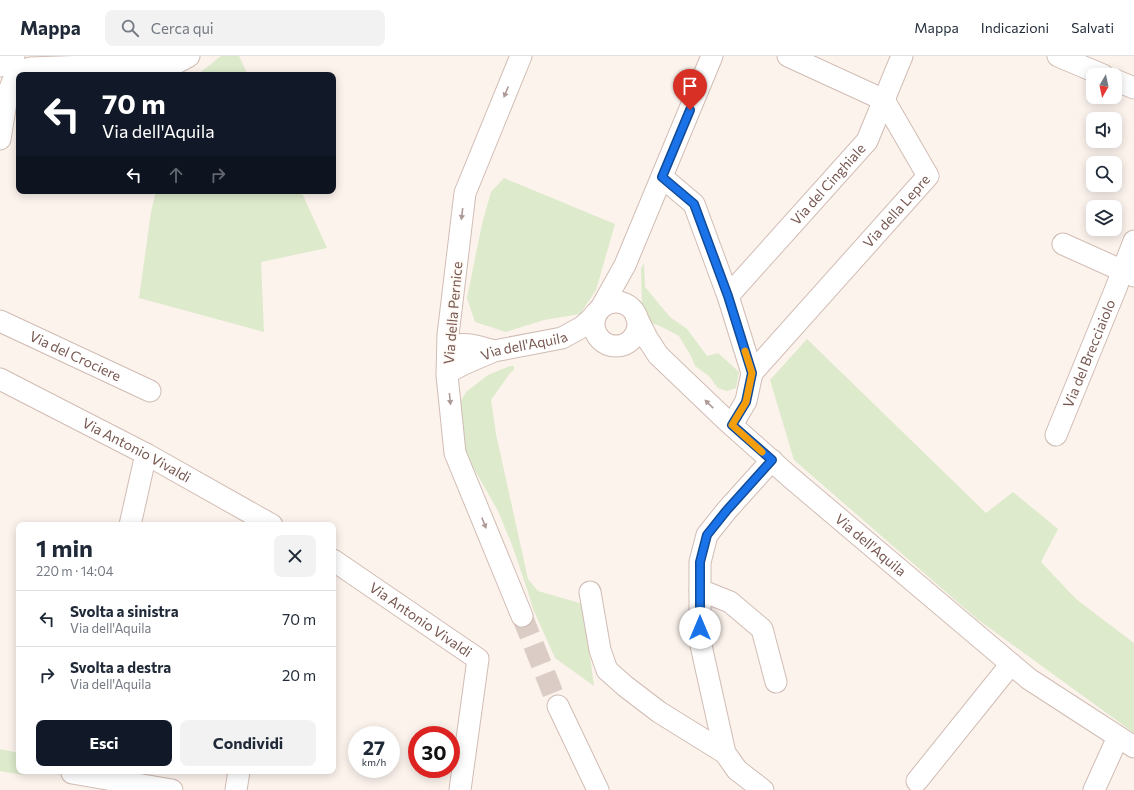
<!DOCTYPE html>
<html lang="it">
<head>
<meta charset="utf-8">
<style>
	body { margin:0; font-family:Commissioner,sans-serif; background:#f2f2f3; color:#1f2937; height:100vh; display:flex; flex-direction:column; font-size:15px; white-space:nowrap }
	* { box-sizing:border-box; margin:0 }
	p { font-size:13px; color:#747a83 }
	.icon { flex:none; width:22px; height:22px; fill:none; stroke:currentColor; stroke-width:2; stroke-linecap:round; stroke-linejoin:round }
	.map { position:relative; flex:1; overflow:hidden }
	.sheet { position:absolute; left:16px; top:466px; width:320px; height:252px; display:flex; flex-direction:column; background:#fff; border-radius:8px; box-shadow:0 2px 10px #0003 }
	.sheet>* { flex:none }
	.guide { position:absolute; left:16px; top:16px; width:320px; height:122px; border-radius:8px; box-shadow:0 2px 10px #0003; background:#111827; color:#fff; overflow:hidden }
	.needle { width:26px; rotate:189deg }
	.tools { position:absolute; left:1086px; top:12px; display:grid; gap:8px }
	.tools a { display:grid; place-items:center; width:36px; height:36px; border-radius:8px; background:#fff; box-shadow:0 2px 10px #0003; font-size:20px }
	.speed { position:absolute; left:348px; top:670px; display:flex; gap:8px; font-size:20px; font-weight:700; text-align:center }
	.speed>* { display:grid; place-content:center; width:52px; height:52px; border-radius:50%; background:#fff; box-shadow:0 2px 10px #0003; line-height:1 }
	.speed small { font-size:10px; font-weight:400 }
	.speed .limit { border:6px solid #d22; background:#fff; color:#111 }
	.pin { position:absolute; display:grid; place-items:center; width:34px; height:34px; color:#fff; margin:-41px -17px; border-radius:50% 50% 50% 0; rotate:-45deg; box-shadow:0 0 4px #0007 }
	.pin .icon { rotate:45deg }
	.me { position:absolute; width:44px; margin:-22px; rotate:0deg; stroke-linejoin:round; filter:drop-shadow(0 0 3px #0008) }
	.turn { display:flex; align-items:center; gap:14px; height:84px; padding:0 20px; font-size:18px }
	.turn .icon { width:52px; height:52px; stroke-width:2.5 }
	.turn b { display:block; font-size:28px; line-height:34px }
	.lanes { display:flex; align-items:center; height:38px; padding:0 20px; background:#0003; justify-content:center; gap:20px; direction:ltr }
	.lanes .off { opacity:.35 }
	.round { display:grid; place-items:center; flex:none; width:42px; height:42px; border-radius:8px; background:#f2f2f3 }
	.summary { display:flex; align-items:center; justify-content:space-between; height:68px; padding:0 20px }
	h1 { font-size:24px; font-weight:700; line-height:30px }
	.button { display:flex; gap:8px; margin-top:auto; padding:8px 20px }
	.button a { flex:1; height:46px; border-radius:8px; background:#111827; color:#fff; font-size:16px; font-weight:700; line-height:46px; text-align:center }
	.button a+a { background:#f2f2f3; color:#1f2937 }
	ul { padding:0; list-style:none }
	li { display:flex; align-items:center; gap:12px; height:56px; padding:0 20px; border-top:1px solid #e0e1e3 }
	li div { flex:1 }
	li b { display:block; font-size:15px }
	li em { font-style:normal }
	header { display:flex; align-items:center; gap:24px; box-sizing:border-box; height:56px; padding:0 20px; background:#fff; border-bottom:1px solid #e0e1e3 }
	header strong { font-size:19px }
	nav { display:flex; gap:22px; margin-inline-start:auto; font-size:14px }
	.search { width:280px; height:36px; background:#f2f2f3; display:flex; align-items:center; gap:10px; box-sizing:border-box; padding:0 14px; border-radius:8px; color:#747a83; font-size:15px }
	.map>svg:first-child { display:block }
	.green { fill:#ddeacb }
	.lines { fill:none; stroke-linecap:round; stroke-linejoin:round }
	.street-tunnel { stroke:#dbccc6; stroke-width:21; stroke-dasharray:21 10; stroke-linecap:butt }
	.street-casing { stroke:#d1bcb4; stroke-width:23 }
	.street { stroke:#fff; stroke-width:21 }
	.oneway { fill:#ad9a96 }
	.route-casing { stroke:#114b97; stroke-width:10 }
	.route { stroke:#1a73e8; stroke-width:7 }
	.slow { stroke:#f59e0b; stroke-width:7 }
	.labels { text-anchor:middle; stroke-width:3; stroke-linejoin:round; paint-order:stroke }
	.street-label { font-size:14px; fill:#775750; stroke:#fef8f3 }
</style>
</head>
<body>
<header>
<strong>Mappa</strong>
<div class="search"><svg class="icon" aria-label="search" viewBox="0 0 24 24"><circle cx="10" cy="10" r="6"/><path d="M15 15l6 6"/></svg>Cerca qui</div>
<nav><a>Mappa</a><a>Indicazioni</a><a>Salvati</a></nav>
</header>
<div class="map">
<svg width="1134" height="734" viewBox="0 0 1134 734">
	<rect width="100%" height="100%" fill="#fcf3ed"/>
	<g class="green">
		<polygon points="221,0 239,0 248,19 197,19"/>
		<polygon points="504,122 615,168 596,234 580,258 544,264 506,276 475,266 467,242 482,168 491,136"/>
		<polygon points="156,135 301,135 327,192 261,206 264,276 139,242 151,156"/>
		<polygon points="644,207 645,231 670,261 687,273 707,300 718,297 739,316 736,332 727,335 718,332 709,320 695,310 691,300 679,280 664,272 650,266 642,252 641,213"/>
		<polygon points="807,283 986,457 1013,436 1058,473 1041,506 1076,543 1134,587 1134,677 977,563 794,404 770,324"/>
		<polygon points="510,310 514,310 514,314 510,317 491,344 496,378 528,523 538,535 583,548 594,630 555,602 533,553 528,536 512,489 498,455 460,388 459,348 466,336 488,319"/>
		<polygon points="0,693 19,697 19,715 29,715 23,719 0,715"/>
	</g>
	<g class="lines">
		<polyline class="street-tunnel" points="522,560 558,650"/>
		<defs>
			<g id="street">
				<polyline points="521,0 465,137 448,279 447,319 455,397 522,560"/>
				<polyline points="1058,0 1103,19"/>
				<polyline points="0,10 12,6 14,0"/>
				<polyline points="1115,24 1134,32"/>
				<polyline points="0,83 7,40 14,22 30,12 176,7 189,0"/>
				<polyline points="662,121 694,148 728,240 752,317 746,345 732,369"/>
				<polyline points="1063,188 1134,220"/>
				<path id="s1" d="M728 240 867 85 902 0"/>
				<circle cx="616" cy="268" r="22"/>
				<polyline points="601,252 625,209 712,0"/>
				<path id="s2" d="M636 260 647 282 658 299 727 365 790 421 1029 623 1134 691"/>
				<path id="s3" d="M0 265 150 335"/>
				<path d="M448 292C464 285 478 290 494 295"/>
				<path id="s4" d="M448 316 466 307 494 295 562 282 582 271 591 263 596 257"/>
				<path id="s5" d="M752 317 928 120 884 44 788 0"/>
				<path id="s6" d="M0 323 146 398 272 469"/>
				<path id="s7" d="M1056 379 1116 232 1134 185"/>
				<polyline points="130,469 146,398"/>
				<path id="s8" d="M333 504 478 603 460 734"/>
				<polyline points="700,534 730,546 762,573 776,626"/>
				<polyline points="590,536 600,594 607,614 625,630 659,656 725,697"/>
				<polyline points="558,650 598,734"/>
				<polyline points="72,717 172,734"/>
				<polyline points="917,725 1011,608"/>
				<polyline points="236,734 239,715"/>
				<polyline points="763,734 737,714 725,697 700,585 700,506 707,479 727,454 772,404"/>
				<polyline points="1094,734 1118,681"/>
			</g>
		</defs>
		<use href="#street" class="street-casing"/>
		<use href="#street" class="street"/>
	</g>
	<defs><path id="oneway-solid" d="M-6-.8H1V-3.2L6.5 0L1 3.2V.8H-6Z"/></defs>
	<g class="oneway">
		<use href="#oneway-solid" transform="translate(506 36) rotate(112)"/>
		<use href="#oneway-solid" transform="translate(462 158) rotate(97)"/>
		<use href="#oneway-solid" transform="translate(450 343) rotate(84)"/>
		<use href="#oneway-solid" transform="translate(709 348) rotate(-136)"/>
		<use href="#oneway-solid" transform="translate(484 467) rotate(68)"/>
	</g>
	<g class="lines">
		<defs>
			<polyline id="route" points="690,54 662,121 694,148 728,240 752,317 746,346 732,369 772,404 727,454 707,479 700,506 700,572"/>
		</defs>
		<use href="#route" class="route-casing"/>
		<use href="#route" class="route"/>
		<polyline class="slow" points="745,295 752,317 746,346 732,369 762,396"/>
	</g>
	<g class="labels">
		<g class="street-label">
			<text dy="5" stroke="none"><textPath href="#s1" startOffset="150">Via del Cinghiale</textPath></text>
			<text dy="5" stroke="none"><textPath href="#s5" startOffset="217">Via della Lepre</textPath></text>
			<text transform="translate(453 257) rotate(-85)" y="5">Via della Pernice</text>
			<text dy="5" stroke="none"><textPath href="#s4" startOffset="81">Via dell'Aquila</textPath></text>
			<text dy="5" stroke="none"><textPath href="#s7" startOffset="88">Via del Brecciaiolo</textPath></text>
			<text dy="5" stroke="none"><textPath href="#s3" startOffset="83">Via del Crociere</textPath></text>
			<text dy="5" stroke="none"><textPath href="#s6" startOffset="154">Via Antonio Vivaldi</textPath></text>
			<text dy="5" stroke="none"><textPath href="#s2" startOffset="330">Via dell'Aquila</textPath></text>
			<text dy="5" stroke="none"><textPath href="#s8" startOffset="106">Via Antonio Vivaldi</textPath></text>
		</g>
	</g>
</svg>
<div class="tools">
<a><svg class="needle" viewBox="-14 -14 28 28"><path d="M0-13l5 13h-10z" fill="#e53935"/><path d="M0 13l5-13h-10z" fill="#747a83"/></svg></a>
<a><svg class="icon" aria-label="sound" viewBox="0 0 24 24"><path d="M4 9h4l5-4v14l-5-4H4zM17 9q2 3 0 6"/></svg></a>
<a><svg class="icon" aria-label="search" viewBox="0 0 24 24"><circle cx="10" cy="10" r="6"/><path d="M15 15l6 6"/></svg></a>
<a><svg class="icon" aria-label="layers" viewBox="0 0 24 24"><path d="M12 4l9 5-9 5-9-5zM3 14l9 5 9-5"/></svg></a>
</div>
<div class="speed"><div>27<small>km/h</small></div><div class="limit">30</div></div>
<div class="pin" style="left:690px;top:54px;background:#d93025"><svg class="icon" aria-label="arrive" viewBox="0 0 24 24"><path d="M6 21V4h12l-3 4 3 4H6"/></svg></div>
<svg class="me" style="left:700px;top:572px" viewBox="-20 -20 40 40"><circle r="19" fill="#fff"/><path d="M0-13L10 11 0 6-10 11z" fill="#1a73e8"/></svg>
<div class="guide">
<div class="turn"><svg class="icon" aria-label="left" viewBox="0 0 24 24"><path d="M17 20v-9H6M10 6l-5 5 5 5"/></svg><div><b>70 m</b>Via dell'Aquila</div></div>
<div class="lanes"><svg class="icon" aria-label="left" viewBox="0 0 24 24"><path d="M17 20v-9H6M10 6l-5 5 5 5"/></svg><svg class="icon off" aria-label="ahead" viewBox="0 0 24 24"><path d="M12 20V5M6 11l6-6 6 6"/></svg><svg class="icon off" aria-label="right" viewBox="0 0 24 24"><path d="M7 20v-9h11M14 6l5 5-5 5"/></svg></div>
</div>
<section class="sheet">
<div class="summary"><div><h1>1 min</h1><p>220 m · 14:04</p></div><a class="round"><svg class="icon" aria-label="close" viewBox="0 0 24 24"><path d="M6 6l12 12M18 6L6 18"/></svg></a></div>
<ul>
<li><svg class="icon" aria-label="left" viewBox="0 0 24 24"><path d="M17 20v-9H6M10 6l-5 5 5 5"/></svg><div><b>Svolta a sinistra</b><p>Via dell'Aquila</p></div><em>70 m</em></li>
<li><svg class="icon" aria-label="right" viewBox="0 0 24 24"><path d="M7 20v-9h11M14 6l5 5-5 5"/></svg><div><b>Svolta a destra</b><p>Via dell'Aquila</p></div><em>20 m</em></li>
</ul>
<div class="button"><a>Esci</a><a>Condividi</a></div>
</section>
</div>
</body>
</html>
